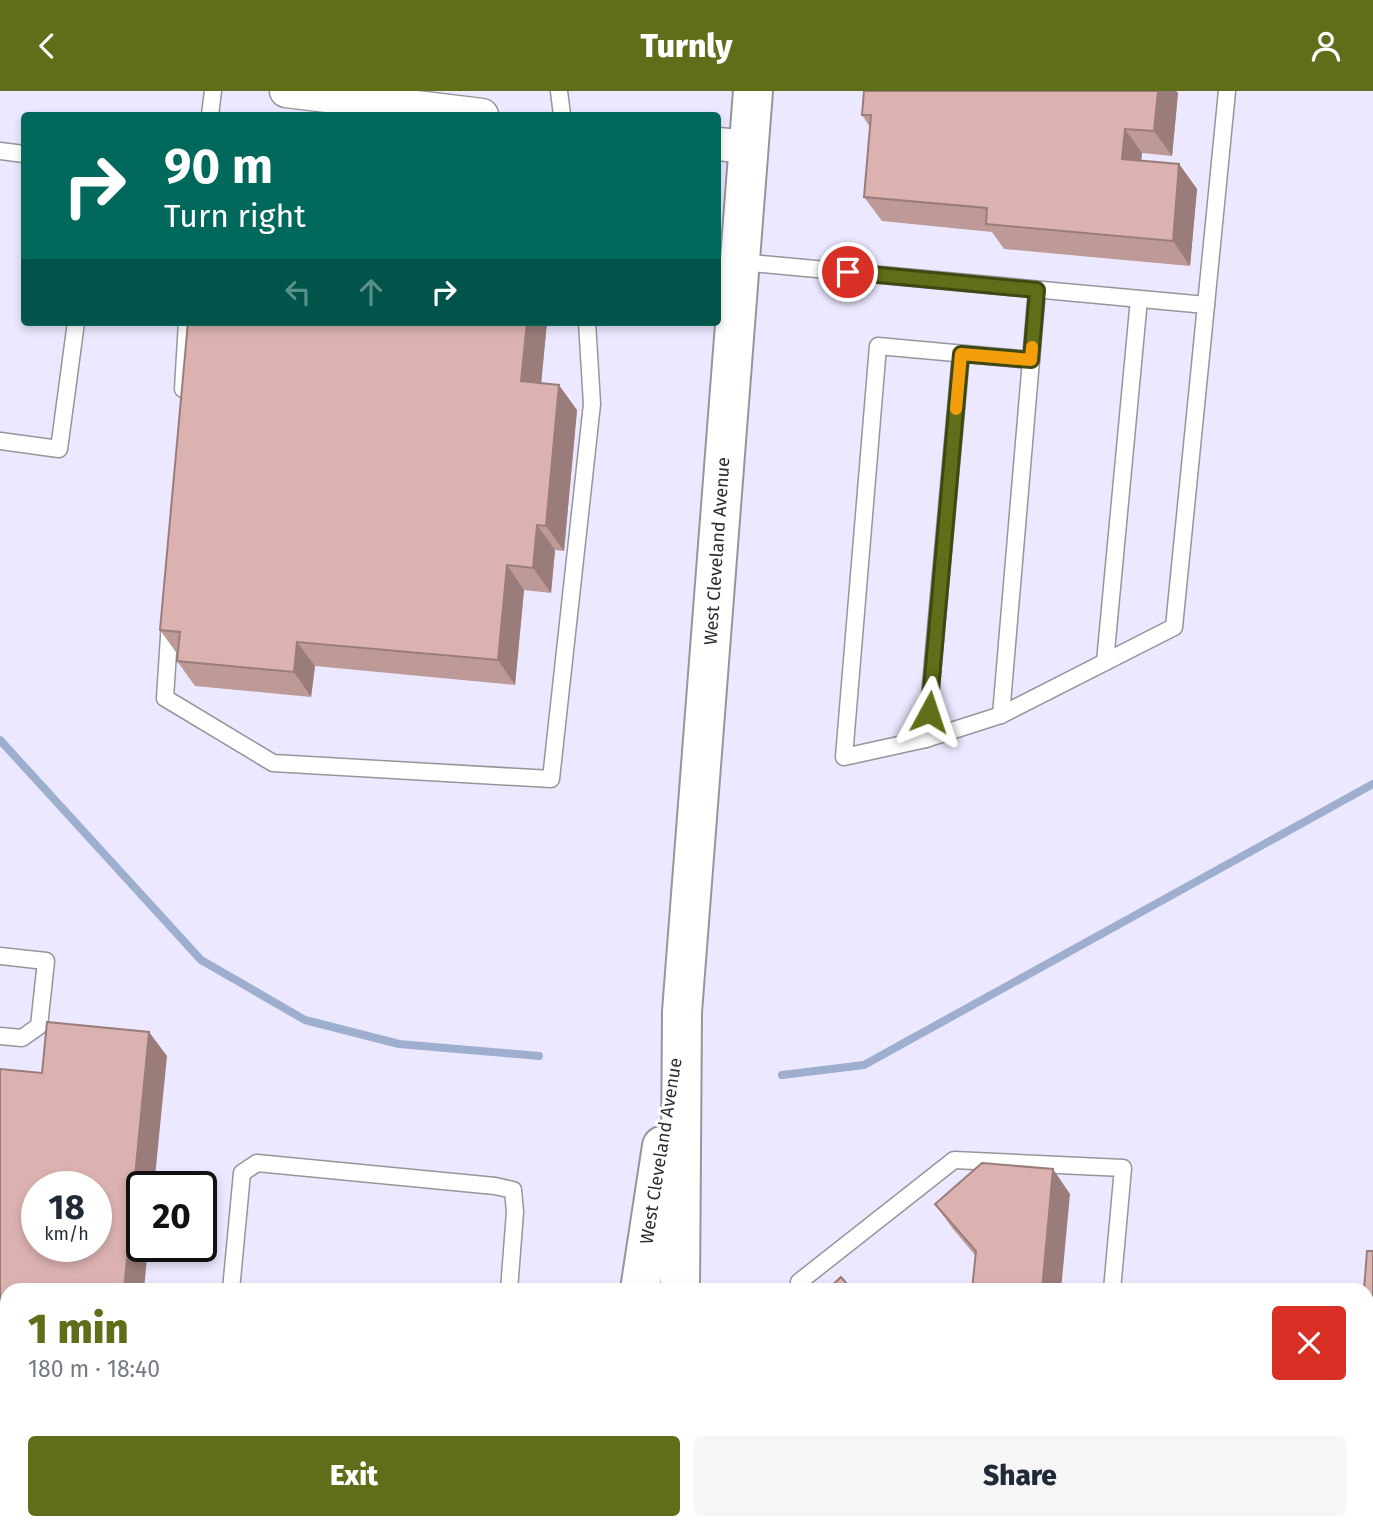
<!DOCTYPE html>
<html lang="en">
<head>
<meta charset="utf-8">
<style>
	body { margin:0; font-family:"Fira Sans",sans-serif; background:#f6f6f7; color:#1f2937; height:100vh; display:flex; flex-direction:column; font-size:26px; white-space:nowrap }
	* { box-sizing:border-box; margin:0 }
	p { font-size:23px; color:#747a83 }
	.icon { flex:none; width:38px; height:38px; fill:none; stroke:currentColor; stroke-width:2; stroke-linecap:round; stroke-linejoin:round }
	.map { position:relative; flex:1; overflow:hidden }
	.drawer { position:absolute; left:0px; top:1192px; width:1374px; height:247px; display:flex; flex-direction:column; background:#fff; border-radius:21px 21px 0 0; box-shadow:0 4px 10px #0003 }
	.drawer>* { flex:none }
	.banner { position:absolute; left:21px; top:21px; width:700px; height:214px; border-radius:7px; box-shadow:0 4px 10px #0003; background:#00695c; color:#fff; overflow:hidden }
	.speed { position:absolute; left:21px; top:1080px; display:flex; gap:14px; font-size:35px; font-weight:700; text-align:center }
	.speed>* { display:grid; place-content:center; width:91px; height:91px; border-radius:50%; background:#fff; box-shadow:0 4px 10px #0003; line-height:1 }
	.speed small { font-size:18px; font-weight:400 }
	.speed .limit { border:4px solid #111; border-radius:10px; background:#fff; color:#111 }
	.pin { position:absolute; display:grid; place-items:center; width:60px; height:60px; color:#fff; margin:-30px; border:4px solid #fff; border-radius:50%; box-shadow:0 2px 7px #0007 }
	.me { position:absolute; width:77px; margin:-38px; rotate:5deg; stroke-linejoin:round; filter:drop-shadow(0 0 5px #0008) }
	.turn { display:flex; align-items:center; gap:24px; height:147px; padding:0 28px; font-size:32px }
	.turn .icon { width:91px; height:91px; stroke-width:2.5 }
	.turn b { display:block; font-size:49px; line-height:60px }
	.lanes { display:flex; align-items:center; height:66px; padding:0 28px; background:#0003; justify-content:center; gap:35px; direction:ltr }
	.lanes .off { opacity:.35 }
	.round { display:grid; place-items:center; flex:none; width:74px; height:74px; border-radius:7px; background:#f6f6f7 }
	.head { display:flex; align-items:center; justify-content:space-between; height:119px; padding:0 28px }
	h1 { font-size:42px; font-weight:800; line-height:52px; color:#5f6e18 }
	.cta { display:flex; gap:14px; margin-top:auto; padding:14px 28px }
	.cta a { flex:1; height:80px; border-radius:7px; background:#5f6e18; color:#fff; font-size:28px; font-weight:800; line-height:80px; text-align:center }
	.cta a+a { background:#f6f6f7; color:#1f2937 }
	header { display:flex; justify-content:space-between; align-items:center; height:91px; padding:0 28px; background:#5f6e18; color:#fff; font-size:32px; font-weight:800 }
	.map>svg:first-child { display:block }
	.industrial { fill:#ece8ff; fill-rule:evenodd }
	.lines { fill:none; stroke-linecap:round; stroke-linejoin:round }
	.stream { stroke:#9eaece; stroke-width:8 }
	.lane-casing { stroke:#949699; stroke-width:19 }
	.street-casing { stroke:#949699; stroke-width:35 }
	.secondary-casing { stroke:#949699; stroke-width:42 }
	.lane { stroke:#fff; stroke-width:16 }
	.street { stroke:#fff; stroke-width:32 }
	.secondary { stroke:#fff; stroke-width:38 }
	.wall { fill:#bd9997 }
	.shaded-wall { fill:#9a7d7b }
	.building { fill:#dcb2b0; stroke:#9a7d7b; stroke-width:2; fill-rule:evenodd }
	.route-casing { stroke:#3e4810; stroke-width:18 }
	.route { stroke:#5f6e18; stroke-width:12 }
	.slow { stroke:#f59e0b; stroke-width:12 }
	.labels { text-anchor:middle; stroke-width:6; stroke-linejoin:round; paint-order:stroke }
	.street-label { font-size:18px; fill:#2c2d2e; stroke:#fff }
</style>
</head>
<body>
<header><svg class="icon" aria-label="back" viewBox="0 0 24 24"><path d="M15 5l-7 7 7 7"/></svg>Turnly<svg class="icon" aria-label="person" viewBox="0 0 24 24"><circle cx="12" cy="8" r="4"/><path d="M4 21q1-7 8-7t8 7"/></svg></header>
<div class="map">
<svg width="1373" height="1438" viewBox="0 0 1373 1438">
	<rect width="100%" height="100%" fill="#f4f6f9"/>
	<path class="industrial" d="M0 0H1373V1438H0ZM24 24H718V231H24ZM37 1096H96V1155H37ZM142 1096H201V1155H142ZM7 1199H1367V1432H7Z"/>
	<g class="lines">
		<g class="stream">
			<polyline points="0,649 201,869 305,929 399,953 539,965"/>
			<polyline points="782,984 864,974 1373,693"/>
		</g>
		<defs>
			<g id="lane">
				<polyline points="559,0 562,24"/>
				<polyline points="210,24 213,0"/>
				<polyline points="0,60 24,63"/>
				<polyline points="740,171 1206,214 1174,536 1001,624 926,648 844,666 878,255 1031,269 1037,199"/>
				<polyline points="1206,214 1227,0"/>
				<polyline points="183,298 187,231"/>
				<polyline points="0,350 59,358 76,231"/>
				<polyline points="170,530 165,607 273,672 551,688 592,313 587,231"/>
				<polyline points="1105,571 1139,208"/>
				<polyline points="1001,624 1031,269"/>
				<polyline points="926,648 961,263"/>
				<polyline points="0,865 46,870 39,935 22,947 0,945"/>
				<polyline points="231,1199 242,1082 257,1072 495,1095 513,1099 515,1121 509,1199"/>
				<polyline points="798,1199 799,1191 954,1069 1123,1077 1112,1199"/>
				<polyline points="0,1344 7,1345"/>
				<polyline points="0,1390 7,1391"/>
				<polyline points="617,1432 769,1438"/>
				<polyline points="46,1438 47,1432"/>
				<polyline points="177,1438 178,1432"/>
				<polyline points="334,1438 335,1432"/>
				<polyline points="1088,1438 1088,1432"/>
			</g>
			<g id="street">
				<polyline points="286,0 482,24"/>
				<polyline points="718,53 748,56"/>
			</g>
			<g id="secondary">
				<polyline points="640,1199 662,1055"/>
				<polyline points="680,1199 682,921 753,0"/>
				<polyline points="605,1438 605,1432"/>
				<polyline points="663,1438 664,1432"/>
			</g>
		</defs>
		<use href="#lane" class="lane-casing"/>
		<use href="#street" class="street-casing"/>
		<use href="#secondary" class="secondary-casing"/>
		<use href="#lane" class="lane"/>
		<use href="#street" class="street"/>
		<use href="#secondary" class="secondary"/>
	</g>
	<g class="wall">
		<polygon points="864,0 1176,0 1178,2 1172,65 1142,62 1141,69 1179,73 1197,98 1190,175 1004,158 992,141 882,130 864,106 870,36 862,24"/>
		<polygon points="188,231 547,231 541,292 577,319 564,460 555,459 551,502 524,499 515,594 315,575 311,606 195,595 177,570 178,564 160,539"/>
		<polygon points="167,965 7,1199 7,1226 0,1216 0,978 42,982"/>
		<polygon points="1070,1103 975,1164 953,1138 935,1113"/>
		<polygon points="1373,1160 1373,1219 1367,1210 1367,1199"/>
	</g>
	<g class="shaded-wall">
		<polygon points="1158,0 1176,0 1178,2 1172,65 1154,40"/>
		<polygon points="1125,38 1142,62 1139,93 1122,68"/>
		<polygon points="1179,73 1197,98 1190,175 1173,150"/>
		<polygon points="527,231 547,231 539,315 521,290"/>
		<polygon points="559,294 577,319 564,460 546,435"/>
		<polygon points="537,434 555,459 551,502 533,477"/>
		<polygon points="507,474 524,499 515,594 498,569"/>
		<polygon points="297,551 315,575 311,606 294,581"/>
		<polygon points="149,941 167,965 154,1096 142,1096 142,1155 148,1155 144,1199 124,1199"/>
		<polygon points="1053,1078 1070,1103 1061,1199 1042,1199"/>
	</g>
	<g class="building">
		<polygon points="864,0 1158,0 1154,40 1125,38 1122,68 1179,73 1173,150 986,133 987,117 864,106 871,24 862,24"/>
		<polygon points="188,231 527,231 521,290 559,294 546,435 537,434 533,477 507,474 498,569 297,551 294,581 177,570 180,541 160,539"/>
		<path d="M47 931 149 941 124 1199H7V1209L0 1208V978L42 982ZM37 1096H96V1155H37Z"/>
		<polygon points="982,1072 1053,1078 1042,1199 972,1199 976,1160 935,1113"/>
		<polygon points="1367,1160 1373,1160 1373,1206 1367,1205 1367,1199 1364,1199"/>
		<polygon points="841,1186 852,1199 827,1199"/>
		<polygon points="1367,1308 1373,1309 1373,1438 1330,1438 1331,1432 1367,1432"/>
	</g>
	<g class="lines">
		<defs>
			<polyline id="route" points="848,181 1037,199 1031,269 961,263 929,621"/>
		</defs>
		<use href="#route" class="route-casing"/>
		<use href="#route" class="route"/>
		<polyline class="slow" points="956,318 961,263 1031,269 1032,256"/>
	</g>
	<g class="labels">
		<g class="street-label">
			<text transform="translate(717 460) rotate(-86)" y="6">West Cleveland Avenue</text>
			<text transform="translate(661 1060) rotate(-81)" y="6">West Cleveland Avenue</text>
		</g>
	</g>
</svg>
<div class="speed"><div>18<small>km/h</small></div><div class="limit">20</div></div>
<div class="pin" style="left:848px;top:181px;background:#d93025"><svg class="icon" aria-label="arrive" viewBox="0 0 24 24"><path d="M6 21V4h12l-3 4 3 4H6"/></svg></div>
<svg class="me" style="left:929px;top:621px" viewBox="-20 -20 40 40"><path d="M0-17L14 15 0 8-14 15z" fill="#5f6e18" stroke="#fff" stroke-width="4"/></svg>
<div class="banner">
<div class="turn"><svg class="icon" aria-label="right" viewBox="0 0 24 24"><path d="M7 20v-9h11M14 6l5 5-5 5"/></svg><div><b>90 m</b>Turn right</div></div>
<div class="lanes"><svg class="icon off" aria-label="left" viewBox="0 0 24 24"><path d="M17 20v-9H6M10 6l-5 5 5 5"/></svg><svg class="icon off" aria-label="ahead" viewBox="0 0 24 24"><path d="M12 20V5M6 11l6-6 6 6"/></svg><svg class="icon" aria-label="right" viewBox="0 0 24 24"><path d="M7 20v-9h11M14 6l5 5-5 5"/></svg></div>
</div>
<section class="drawer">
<div class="head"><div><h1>1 min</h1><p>180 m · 18:40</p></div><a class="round" style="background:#d93025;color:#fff"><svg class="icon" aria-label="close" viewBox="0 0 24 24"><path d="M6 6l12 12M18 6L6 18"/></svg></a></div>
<div class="cta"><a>Exit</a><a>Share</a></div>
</section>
</div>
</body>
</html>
